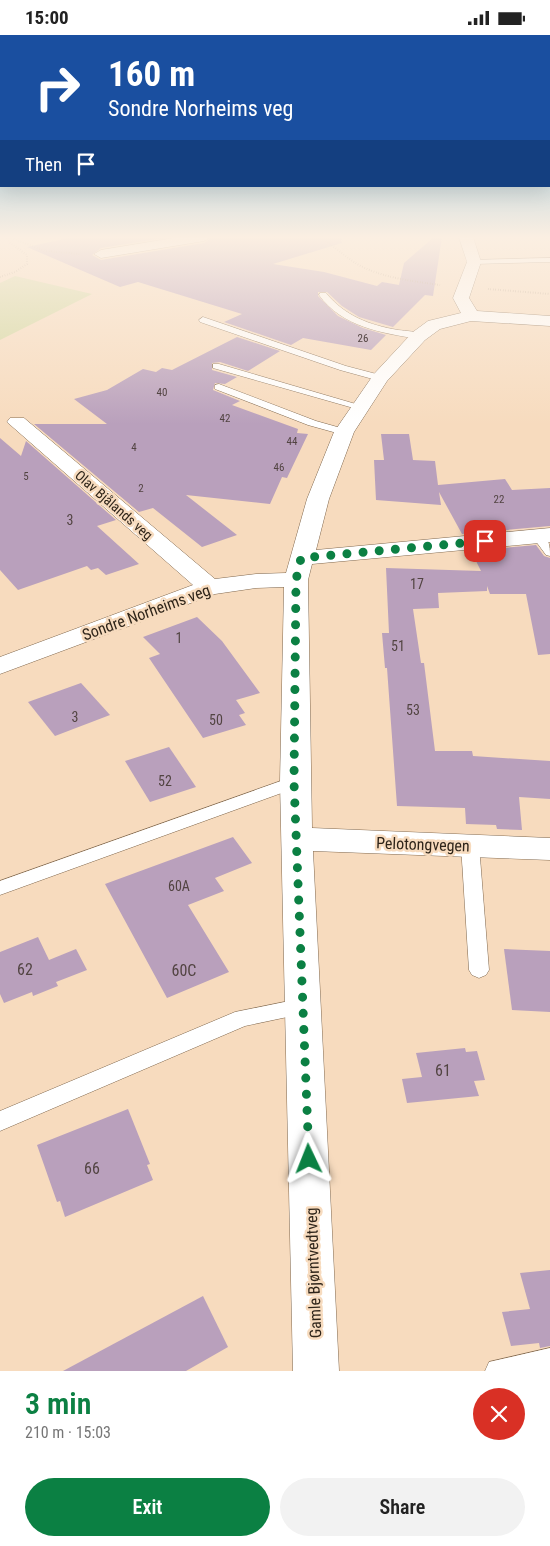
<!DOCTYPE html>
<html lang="en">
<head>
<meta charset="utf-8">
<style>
	body { margin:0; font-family:"Roboto Condensed",sans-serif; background:#f2f2f2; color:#222; height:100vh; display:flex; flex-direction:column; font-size:19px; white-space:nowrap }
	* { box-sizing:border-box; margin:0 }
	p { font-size:16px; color:#767676 }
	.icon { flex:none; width:28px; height:28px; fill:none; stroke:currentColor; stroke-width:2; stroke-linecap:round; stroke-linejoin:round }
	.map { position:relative; height:1336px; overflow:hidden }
	.side { display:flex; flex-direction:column; background:#fff; flex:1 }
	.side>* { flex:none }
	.banner { position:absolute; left:0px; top:0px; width:550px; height:152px; box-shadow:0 5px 20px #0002; background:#1a4fa0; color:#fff; overflow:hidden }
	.pin { position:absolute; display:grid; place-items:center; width:42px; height:42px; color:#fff; margin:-21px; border-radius:10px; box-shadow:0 2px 8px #0006 }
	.me { position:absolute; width:55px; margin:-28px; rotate:358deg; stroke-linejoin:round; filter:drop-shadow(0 0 4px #0008) }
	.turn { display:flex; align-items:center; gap:18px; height:105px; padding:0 25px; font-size:22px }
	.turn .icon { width:65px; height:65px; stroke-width:2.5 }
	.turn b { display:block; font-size:35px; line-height:42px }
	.then { display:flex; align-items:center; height:48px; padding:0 25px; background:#0003; gap:10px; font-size:19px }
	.round { display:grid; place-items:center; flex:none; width:52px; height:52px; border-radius:26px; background:#f2f2f2 }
	.summary { display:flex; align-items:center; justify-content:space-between; height:85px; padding:0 25px }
	h1 { font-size:30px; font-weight:600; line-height:38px; color:#0b8043 }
	.primary-button { display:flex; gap:10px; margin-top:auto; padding:10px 25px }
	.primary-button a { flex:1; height:58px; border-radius:30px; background:#0b8043; color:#fff; font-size:20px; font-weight:600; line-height:58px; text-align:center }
	.primary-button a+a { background:#f2f2f2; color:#222 }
	.status { display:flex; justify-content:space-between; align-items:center; height:35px; padding:0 25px; background:#fff; direction:ltr }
	.status svg { height:14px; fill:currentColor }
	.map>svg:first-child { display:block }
	.green { fill:#d2d79f }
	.building { fill:#b9a0bc }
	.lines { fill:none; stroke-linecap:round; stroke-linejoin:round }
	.lane-casing { stroke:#80684e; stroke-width:1 }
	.street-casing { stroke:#80684e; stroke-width:1 }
	.path { stroke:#a6917b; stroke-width:2; stroke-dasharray:0.5 2; stroke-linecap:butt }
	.lane { fill:#fff; fill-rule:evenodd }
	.street { fill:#fff; fill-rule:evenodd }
	.route { stroke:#0b8043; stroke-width:9; stroke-dasharray:0 16.2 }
	.labels { text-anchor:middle; stroke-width:5; stroke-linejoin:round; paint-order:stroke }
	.far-number-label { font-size:11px; fill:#524442 }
	.far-street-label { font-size:14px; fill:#2f251a; stroke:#f7dbbe }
	.number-label { font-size:14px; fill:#524442 }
	.street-label { font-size:16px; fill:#2f251a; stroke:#f7dbbe }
	.near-number-label { font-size:16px; fill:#524442 }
</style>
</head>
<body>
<div class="status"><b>15:00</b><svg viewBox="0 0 49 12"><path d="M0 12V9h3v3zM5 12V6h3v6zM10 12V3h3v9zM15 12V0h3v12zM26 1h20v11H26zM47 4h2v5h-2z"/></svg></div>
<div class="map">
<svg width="550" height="1336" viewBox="0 0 550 1336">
	<rect width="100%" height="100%" fill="#f7dbbe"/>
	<polygon class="green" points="15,241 92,259 0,305 0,248"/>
	<g class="building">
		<polygon points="73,202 170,202 101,213 92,220 101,225 204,208 213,202 341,202 342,208 273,229 324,237 377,251 382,247 399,250 404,228 434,202 442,202 433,261 425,260 393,292 359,282 342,271 327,257 318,257 318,261 338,281 363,293 386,300 371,315 303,303 291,310 224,287 242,279 138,247 120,252 27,212"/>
		<polygon points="237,302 280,316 248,336 220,327 212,328 212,335 237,342 225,349 215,348 213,355 240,366 232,370 298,394 297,398 308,399 287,443 282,442 270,469 186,460 237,500 202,512 153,473 139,477 34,389 107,389 74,364 107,355 143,334 156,337 162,333 172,335"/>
		<polygon points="381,399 409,399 413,425 435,426 438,450 505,444 512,455 550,453 550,491 462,499 439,457 441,470 376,465 374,425 384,425"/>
		<polygon points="0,403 21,421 26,406 116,485 97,491 139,529 106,540 98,533 91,535 87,531 18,555 0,535"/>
		<polygon points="536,510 544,521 550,523 550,619 538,620 526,559 490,559 487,551 487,556 438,558 439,573 413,574 421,628 424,628 435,716 472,716 473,721 550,726 550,764 519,762 522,795 497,794 496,790 466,789 465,773 397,771 387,633 385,633 382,598 389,598 386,533 481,536 471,516"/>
		<polygon points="197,582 222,606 260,658 236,665 245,678 239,680 246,690 203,703 149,623 160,619 143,602"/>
		<polygon points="81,648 110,680 55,701 28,667"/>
		<polygon points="169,712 196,752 150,767 125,726"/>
		<polygon points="233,802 252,828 215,843 224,856 188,870 229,937 167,963 105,849"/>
		<polygon points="38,902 49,925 76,914 87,935 56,947 58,951 33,961 32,957 4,968 0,959 0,917"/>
		<polygon points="504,914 550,916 550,977 512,975"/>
		<polygon points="465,1013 466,1017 477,1016 485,1045 474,1046 479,1061 407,1068 402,1044 422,1042 416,1018"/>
		<polygon points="128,1074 150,1129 147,1130 153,1145 65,1182 60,1166 57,1167 37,1110"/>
		<polygon points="550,1235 550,1311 540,1313 539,1308 511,1311 502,1277 530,1274 520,1238"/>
		<polygon points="203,1261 228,1312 186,1336 63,1336"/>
	</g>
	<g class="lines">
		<defs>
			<g id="lane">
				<polygon points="550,223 550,227 474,229 470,227 474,225"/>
				<path d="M320 258H326C345 281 369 290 398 295 406 296 417 296 424 301L419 304C382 298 342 292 319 260Z"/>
				<polygon points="203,282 346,331 384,341 385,343 380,346 340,335 200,287 199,285"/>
				<polygon points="213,329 219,329 366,372 361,375 357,374 213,333"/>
				<polygon points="219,349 316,386 348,395 349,397 344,400 308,390 215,354 215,350"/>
				<path d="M538 497C549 500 550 511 550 521L546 520 532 501Z"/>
				<polygon points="295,741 301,743 303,747 301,751 0,860 0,846"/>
				<polygon points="470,804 476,806 479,810 489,935 486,940 479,943 472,940 469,935 461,810 464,806"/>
				<polygon points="304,963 311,965 314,971 311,977 245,991 0,1096 0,1076 235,977"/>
				<polygon points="550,1313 550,1336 485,1336 489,1327"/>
			</g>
			<g id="street">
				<polygon points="180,202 211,202 204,206 101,223 94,219 101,215"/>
				<polygon points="459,202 473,202 481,227 469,263 477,276 550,281 550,291 471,286 440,294 425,305 387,346 354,397 329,464 316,515 550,493 550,507 312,529 308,545 312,793 550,803 550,825 313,816 339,1336 293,1336 280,747 284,552 256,553 215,559 0,639 0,622 193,550 7,387 10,383 24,383 215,544 256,539 286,538 307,464 334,397 374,339 413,297 428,286 461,278 453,263 467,227"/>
			</g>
		</defs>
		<use href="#lane" class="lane-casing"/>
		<use href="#street" class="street-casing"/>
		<g class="path">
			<polyline points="9,202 45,216 80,219"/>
			<path d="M319 202C333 210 344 221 357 229 382 243 412 246 440 250"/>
			<polyline points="0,242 15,237 27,229 27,220 9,207 7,202"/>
			<polyline points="488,254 550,259"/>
		</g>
		<use href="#lane" class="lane"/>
		<use href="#street" class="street"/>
	</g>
	<linearGradient id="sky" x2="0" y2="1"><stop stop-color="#6ab4da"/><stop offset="0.52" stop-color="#fbefe2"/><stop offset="1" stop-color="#fbefe2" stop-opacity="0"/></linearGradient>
	<rect width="550" height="389" fill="url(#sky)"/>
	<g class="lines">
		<polyline class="route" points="309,1124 294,747 296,545 301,523 485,506"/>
	</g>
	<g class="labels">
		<g class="far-number-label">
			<text x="363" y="307">26</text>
			<text x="162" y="361">40</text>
			<text x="225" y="387">42</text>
			<text x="292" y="410">44</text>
			<text x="134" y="416">4</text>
			<text x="279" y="436">46</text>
			<text x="26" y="445">5</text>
			<text x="141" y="457">2</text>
			<text x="499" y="468">22</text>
		</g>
		<g class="far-street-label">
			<text transform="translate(114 470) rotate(41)" y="5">Olav Bjålands veg</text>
		</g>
		<g class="number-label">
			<text x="70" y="490">3</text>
			<text x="417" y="554">17</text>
			<text x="179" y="608">1</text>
			<text x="398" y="616">51</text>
			<text x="413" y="680">53</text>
			<text x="75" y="687">3</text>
			<text x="216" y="690">50</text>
			<text x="165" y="751">52</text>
			<text x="179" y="856">60A</text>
		</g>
		<g class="street-label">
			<text transform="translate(146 577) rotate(-20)" y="6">Sondre Norheims veg</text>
			<text transform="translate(423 809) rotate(2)" y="6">Pelotongvegen</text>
			<text transform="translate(313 1238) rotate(-92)" y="6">Gamle Bjørntvedtveg</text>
		</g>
		<g class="near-number-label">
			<text x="25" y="940">62</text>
			<text x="184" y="941">60C</text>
			<text x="443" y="1041">61</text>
			<text x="92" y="1139">66</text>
		</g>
	</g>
</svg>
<div class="pin" style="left:485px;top:506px;background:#d93025"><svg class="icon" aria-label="arrive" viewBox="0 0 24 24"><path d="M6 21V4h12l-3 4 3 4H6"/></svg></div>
<svg class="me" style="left:309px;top:1124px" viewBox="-20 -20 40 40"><path d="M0-17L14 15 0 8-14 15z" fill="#0b8043" stroke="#fff" stroke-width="4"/></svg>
<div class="banner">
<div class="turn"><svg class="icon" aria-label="right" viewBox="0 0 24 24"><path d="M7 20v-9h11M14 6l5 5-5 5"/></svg><div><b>160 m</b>Sondre Norheims veg</div></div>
<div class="then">Then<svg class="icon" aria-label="arrive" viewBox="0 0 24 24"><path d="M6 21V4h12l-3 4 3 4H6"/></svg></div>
</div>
</div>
<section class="side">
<div class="summary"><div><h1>3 min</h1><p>210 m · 15:03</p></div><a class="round" style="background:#d93025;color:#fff"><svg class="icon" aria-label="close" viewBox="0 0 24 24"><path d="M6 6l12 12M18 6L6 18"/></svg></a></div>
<div class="primary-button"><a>Exit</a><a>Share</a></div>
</section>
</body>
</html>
